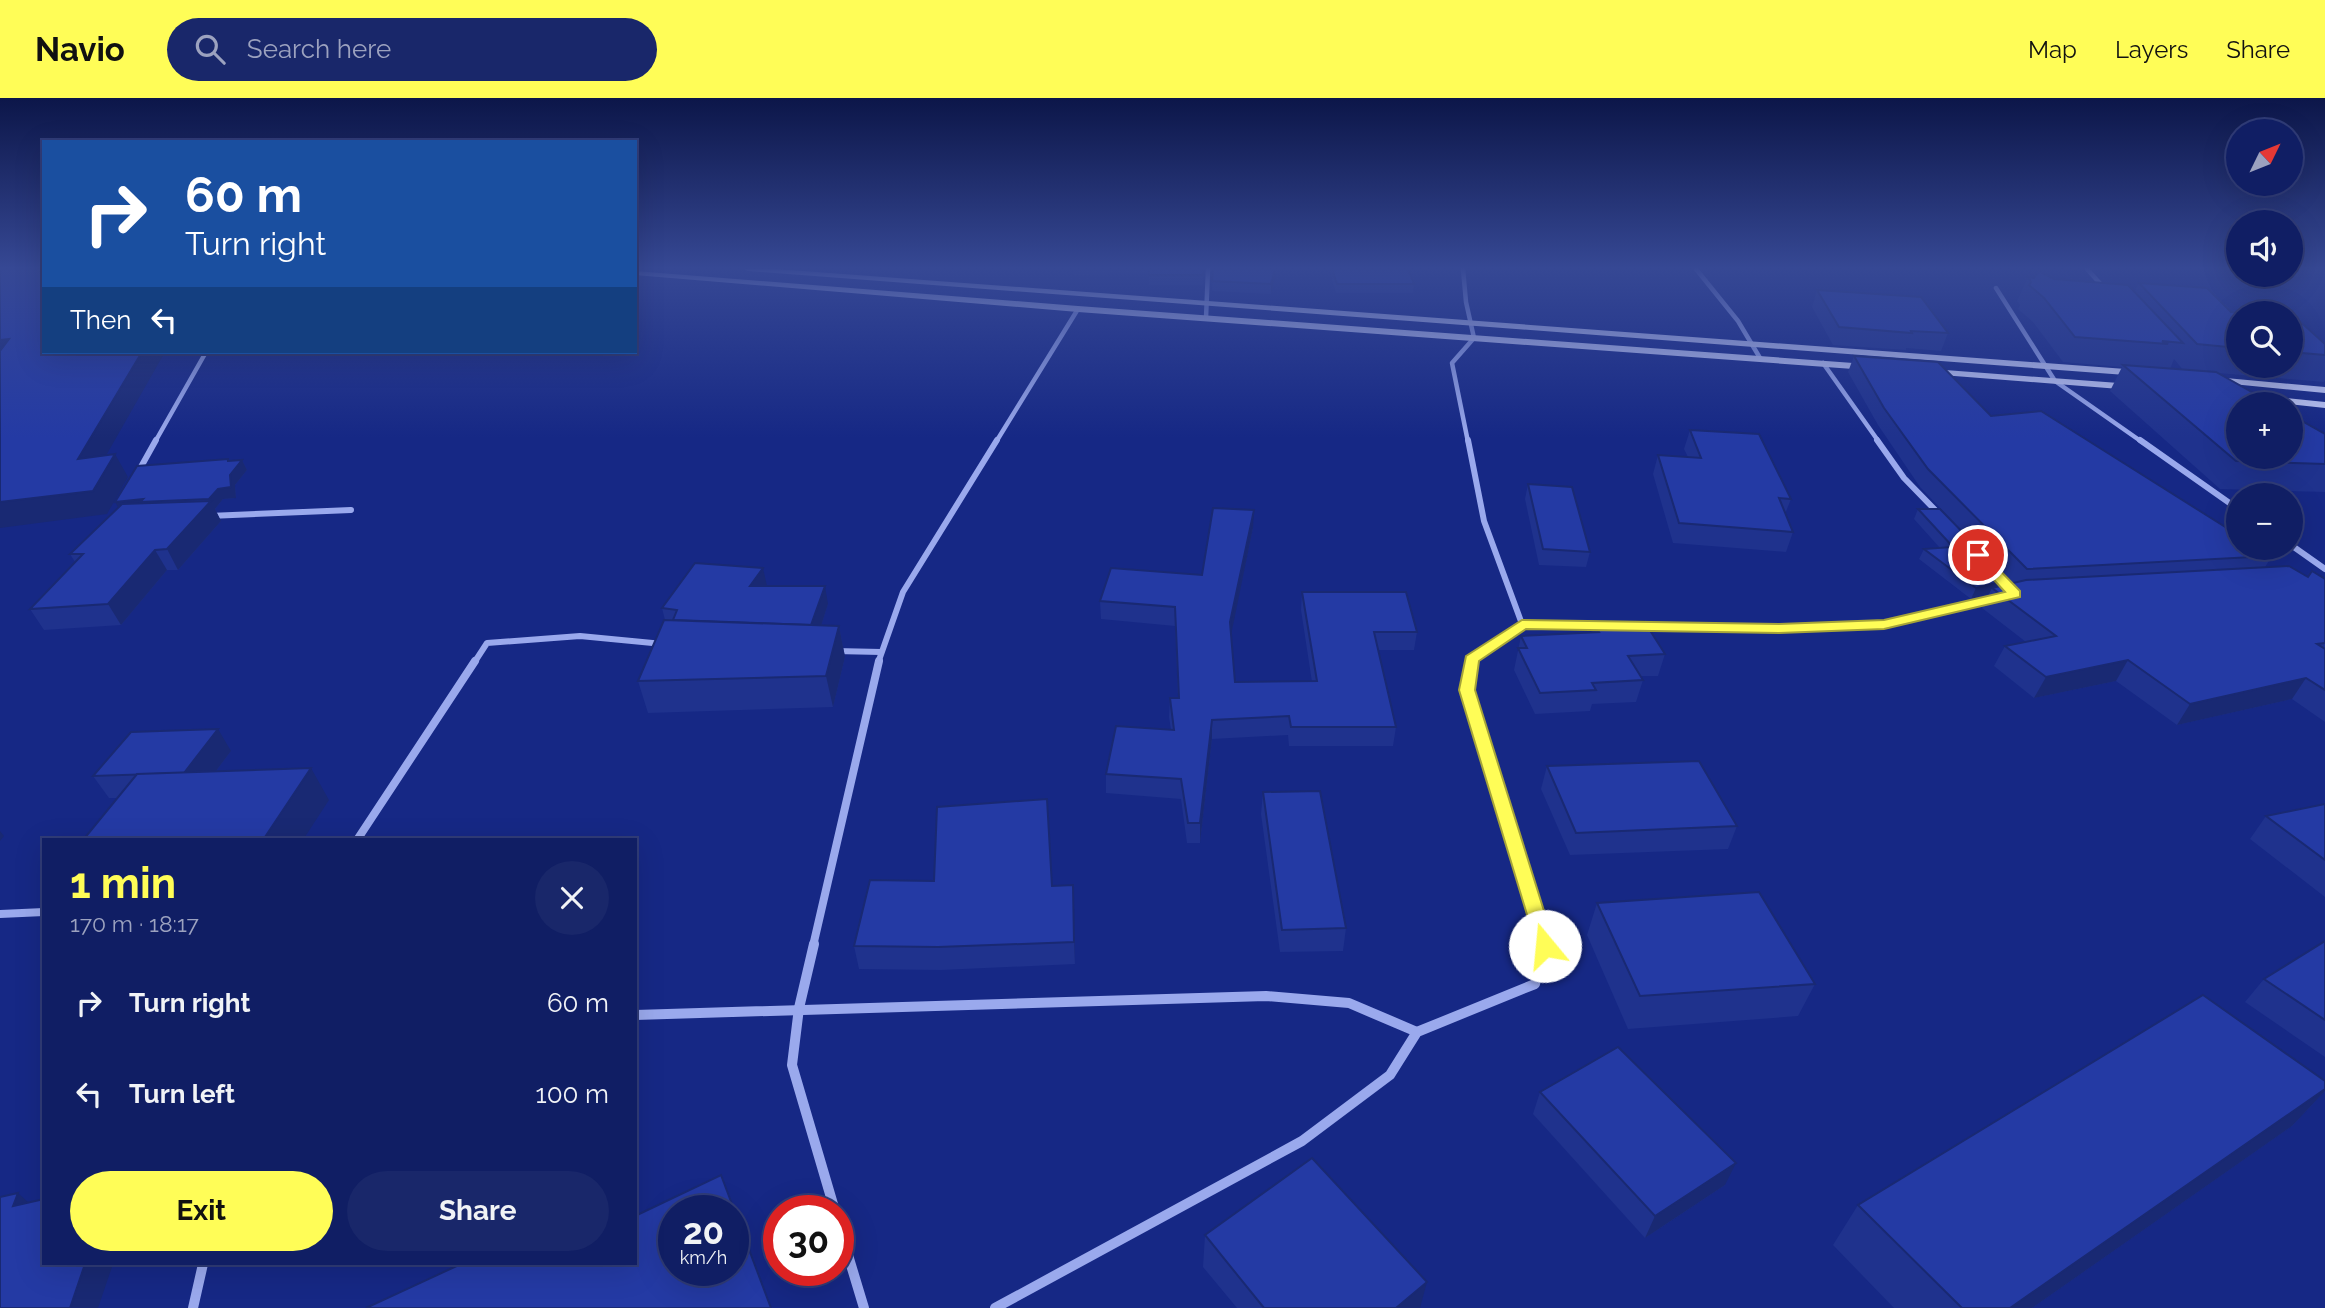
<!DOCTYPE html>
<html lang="en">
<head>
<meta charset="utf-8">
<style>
	body { margin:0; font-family:Raleway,sans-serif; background:#19276a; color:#f1f3f6; height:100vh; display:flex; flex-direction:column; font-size:26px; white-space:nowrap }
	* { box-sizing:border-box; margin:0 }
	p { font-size:23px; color:#9ca2bf }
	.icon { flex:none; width:38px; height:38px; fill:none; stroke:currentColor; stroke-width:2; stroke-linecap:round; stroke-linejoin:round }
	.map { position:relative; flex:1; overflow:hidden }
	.panel { position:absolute; left:42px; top:740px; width:595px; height:427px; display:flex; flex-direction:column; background:#101e64; border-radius:0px; box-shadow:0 7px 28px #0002,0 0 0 2px #303c78 }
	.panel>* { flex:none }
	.banner { position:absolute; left:42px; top:42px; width:595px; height:214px; border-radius:0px; box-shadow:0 7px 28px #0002,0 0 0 2px #303c78; background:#1a4fa0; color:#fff; overflow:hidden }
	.needle { width:46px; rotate:47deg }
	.controls { position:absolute; left:2226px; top:21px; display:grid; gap:14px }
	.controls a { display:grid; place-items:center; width:77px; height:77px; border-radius:50%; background:#101e64; box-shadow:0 7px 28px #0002,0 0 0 2px #303c78; font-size:35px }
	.speed { position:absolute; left:658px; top:1097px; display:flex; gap:14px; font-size:35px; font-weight:700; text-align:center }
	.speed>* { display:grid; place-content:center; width:91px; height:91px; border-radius:50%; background:#101e64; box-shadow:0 7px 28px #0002,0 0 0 2px #303c78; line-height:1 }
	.speed small { font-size:18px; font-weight:400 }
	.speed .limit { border:10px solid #d22; background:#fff; color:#111 }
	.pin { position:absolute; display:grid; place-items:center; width:60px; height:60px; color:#fff; margin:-30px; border:4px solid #fff; border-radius:50%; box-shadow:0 2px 7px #0007 }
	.me { position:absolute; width:77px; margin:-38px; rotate:343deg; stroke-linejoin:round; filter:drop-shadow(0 0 5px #0008) }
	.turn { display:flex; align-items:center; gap:24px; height:147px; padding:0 28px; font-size:32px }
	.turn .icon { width:91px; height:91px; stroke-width:2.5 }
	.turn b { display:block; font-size:49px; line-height:60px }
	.then { display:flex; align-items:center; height:66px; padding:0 28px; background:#0003; gap:14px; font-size:26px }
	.round { display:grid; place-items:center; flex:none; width:74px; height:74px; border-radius:37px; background:#19276a }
	.overview { display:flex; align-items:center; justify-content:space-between; height:119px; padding:0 28px }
	h1 { font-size:42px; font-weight:700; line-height:52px; color:#fffd57 }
	.button { display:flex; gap:14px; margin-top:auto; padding:14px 28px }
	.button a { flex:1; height:80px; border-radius:42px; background:#fffd57; color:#111; font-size:28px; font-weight:700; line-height:80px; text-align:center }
	.button a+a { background:#19276a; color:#f1f3f6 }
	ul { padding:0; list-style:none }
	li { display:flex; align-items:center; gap:21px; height:91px; padding:0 28px }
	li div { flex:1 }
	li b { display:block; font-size:26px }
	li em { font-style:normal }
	header { display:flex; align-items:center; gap:42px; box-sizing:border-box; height:98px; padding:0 35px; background:#fffd57; color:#111 }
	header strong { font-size:33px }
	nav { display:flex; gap:38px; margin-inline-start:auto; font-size:24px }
	.search { width:490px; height:63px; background:#19276a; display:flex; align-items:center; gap:18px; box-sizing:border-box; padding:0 24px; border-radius:38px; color:#9ca2bf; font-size:26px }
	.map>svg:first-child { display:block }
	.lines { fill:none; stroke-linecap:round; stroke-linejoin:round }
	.minor-far3 { stroke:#9aa9ed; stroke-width:4.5 }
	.minor-far2 { stroke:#9aa9ed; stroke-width:6 }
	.minor-far1 { stroke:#9aa9ed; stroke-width:8 }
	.minor { stroke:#9aa9ed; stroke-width:10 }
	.secondary { fill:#c7cffa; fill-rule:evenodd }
	.wall { fill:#1f328d; fill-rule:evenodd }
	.shaded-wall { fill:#192973 }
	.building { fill:#243aa4; stroke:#192973; stroke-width:2; fill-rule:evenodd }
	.route { fill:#fffd57; stroke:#a6a439; stroke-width:2 }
</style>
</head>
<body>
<header>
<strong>Navio</strong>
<div class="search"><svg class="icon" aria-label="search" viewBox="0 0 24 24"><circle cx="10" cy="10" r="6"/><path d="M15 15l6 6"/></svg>Search here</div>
<nav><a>Map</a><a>Layers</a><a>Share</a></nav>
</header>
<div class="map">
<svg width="2325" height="1210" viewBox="0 0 2325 1210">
	<rect width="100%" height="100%" fill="#162885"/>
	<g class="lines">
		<g class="minor-far3">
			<polyline points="1463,171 1466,204 1474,240 1452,265 1468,344"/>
			<polyline points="1696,171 1738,223 1760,260"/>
			<polyline points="2087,171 2105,191"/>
			<polyline points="1996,190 2055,283 2142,344"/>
			<polyline points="1206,220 1208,171"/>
			<polyline points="1823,265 1879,344"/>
			<polyline points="155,344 206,254"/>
			<polyline points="996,344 1078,211"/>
		</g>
		<g class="minor-far2">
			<polyline points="1468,342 1484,423 1522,526"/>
			<polyline points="1877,342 1904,380 1940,417"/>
			<polyline points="2140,342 2238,411"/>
			<polyline points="137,376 156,342"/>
			<polyline points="209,418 351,412"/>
			<polyline points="2291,447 2325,471"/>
			<polyline points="1641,528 1779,531 1884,527 1993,501"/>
			<polyline points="835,553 881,554"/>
			<polyline points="474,565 487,545 580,538 663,546"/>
			<polyline points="878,565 903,494 997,342"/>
			<polyline points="1471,565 1472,561 1522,526 1601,528"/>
		</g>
		<g class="minor-far1">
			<polyline points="1472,563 1467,592 1545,848"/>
			<polyline points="357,742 475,563"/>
			<polyline points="0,816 44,814"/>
			<polyline points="813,848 879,563"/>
		</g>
		<g class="minor">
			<polyline points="814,846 799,910 792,967 835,1113"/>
			<polyline points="635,917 1266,898 1349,905 1417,934"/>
			<polyline points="838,1124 864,1210"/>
			<polyline points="193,1210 203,1166"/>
			<polyline points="995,1210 1302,1043 1390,977 1417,934 1535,886 1545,846"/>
		</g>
		<g class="secondary">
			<polygon points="744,171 776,171 2139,272 2144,275 2139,278 748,173"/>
			<polygon points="635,173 1078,208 1867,266 1872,269 1867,272 1078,214 635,177"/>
			<polygon points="1932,271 2132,286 2137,289 2132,292 1929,276 1927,274"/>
			<polygon points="2215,279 2325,289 2325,295 2212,284 2212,280"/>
			<polygon points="2246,296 2325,304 2325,310 2242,301 2241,299"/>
		</g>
	</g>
	<g class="wall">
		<polygon points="1073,171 1203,171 1203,187 1149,187 1149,176 1073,177"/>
		<polygon points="1213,171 1277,171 1271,196 1212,193"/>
		<polygon points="1329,171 1408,171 1414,186 1413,195 1336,195"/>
		<path d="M2028 179 2054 181 2134 194 2139 185 2238 215V268H2291V219L2325 246V282L2324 284 2218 275 2325 336V394L2220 391 2110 293 2122 269 2063 264 2033 224 2018 211 2020 207 2017 203ZM2174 261 2183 272 2170 271Z"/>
		<polygon points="1817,192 1948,235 1941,253 1906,250 1906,252 1833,247 1812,209"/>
		<polygon points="1854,258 1991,318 2272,458 2265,469 2308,479 2325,481 2325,624 2292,601 2177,627 2116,583 2034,600 1994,568 2005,548 2026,544 1982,510 1989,496 1971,501 1919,461 1924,451 1940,450 1914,421 1918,411 2007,486 2012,485 1920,389 1878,327 1848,274"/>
		<polygon points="1690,332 1791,401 1785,416 1793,434 1786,454 1673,445 1653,376 1658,357 1688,359 1684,351"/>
		<polygon points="242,362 247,372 235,387 236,400 223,401 215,411 221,423 178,472 167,472 121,527 44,532 30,511 75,464 70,456 119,409 229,363"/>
		<polygon points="1528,386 1590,454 1586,469 1539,467 1525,401"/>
		<polygon points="1253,430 1231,534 1235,584 1312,584 1301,512 1302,494 1417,534 1414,552 1378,552 1396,629 1393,648 1289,648 1288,637 1212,641 1200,745 1187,745 1181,701 1106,695 1106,676 1171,632 1169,619 1170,600 1178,600 1175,528 1101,521 1100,503 1202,477"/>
		<polygon points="767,488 828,506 821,528 839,528 845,559 833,609 648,615 638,583 665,522 662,510"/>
		<polygon points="1594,526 1665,556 1658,578 1640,578 1643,582 1636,604 1592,606 1590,613 1535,616 1514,572 1521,538 1592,534"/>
		<polygon points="231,653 216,673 329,702 109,700 93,678"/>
		<polygon points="1547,668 1737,728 1728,751 1570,757 1541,691"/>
		<polygon points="1263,694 1346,830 1343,853 1280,854 1261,716"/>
		<polygon points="2325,706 2325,799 2250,741 2266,718"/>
		<polygon points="1052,788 1074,810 1075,866 941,872 859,871 854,848"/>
		<polygon points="1597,805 1815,886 1798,918 1628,931 1587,837"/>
		<polygon points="2325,843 2325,959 2245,904 2264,881"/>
		<polygon points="2325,983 2325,993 2292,1028 2032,1210 1894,1210 1833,1147 1858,1107"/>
		<polygon points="1540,994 1725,1087 1645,1140 1533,1016"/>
		<polygon points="1205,1137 1420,1210 1237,1210 1203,1169"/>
	</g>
	<g class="shaded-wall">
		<polygon points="1275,171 1277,171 1271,196 1271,186"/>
		<polygon points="9,241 0,265 0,242"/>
		<polygon points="142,254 165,254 91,384 78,361"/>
		<polygon points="115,356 128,379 107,416 0,430 0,404"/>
		<polygon points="228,361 233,371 242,362 247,372 235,387 236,400 223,401 215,411 221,423 178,472 167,451 210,403 209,401 230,377"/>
		<polygon points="143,401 140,404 144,411 121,414 115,404"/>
		<polygon points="1254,412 1253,430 1230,542 1230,524"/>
		<polygon points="155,452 167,472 121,527 108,506"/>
		<polygon points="763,470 767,488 750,488"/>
		<polygon points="2009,482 2004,493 1992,490 1989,496 1971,501 1976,490"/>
		<polygon points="825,488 828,506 815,547 811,528"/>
		<polygon points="839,528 845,559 833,609 826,578"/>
		<polygon points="2128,562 2116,583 2034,600 2046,579"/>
		<polygon points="2306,580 2292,601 2177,627 2190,606"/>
		<polygon points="1212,622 1212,641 1200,745 1200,725"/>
		<polygon points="218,631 231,653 198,697 184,675"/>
		<polygon points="311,670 329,702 303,742 263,742"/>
		<polygon points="0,733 4,738 0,743"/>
		<polygon points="1073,787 1074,810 1075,866 1074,844"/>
		<polygon points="2325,991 2325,993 2292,1028 2032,1210 2010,1210"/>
		<polygon points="1736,1065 1725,1087 1645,1140 1655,1118"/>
		<polygon points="18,1095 40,1115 13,1108"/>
		<polygon points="85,1166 113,1166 98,1210 70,1210"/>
		<polygon points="1427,1184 1420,1210 1396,1210"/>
	</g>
	<g class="building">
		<polygon points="0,171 43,171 41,173 44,173 44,254 142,254 78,361 115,356 93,393 0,404 0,253 9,241 0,242"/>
		<rect x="1149" y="171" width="54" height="6"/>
		<polygon points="1213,171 1275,171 1271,186 1212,183"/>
		<polygon points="1332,171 1408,171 1414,186 1337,186"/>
		<polygon points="2039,173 2054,181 2128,187 2183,245 2162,243 2168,246 2075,239 2044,200 2029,187 2031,184 2028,179 2034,180"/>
		<polygon points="2139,185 2207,190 2231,214 2250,215 2238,215 2238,250 2197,246"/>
		<polygon points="1817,192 1921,199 1948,235 1911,233 1912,235 1839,229"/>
		<polygon points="2291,219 2295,219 2325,246 2325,257 2291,254"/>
		<polygon points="1854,258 1938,264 1991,318 2041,313 2238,437 2238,450 2259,450 2272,458 2027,471 1928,371 1884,310"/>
		<polygon points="2123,267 2216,274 2273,306 2238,306 2238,359 2291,359 2291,317 2325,336 2325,366 2236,363"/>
		<polygon points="1690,332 1759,336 1791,401 1779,400 1793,434 1679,425 1658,357 1701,360"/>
		<polygon points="228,361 228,363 242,362 230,377 231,389 218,391 209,401 140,404 143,401 115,404 137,368"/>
		<polygon points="1528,386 1572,389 1590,454 1543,451"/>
		<polygon points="211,403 167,451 155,452 108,506 30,511 83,456 70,456 122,406"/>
		<polygon points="1213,410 1254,412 1230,524 1235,584 1317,583 1302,494 1406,494 1417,534 1374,534 1396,629 1291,629 1289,618 1212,622 1200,725 1188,725 1181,681 1106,676 1116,628 1174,632 1170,600 1179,600 1175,509 1100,503 1111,470 1202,477"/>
		<polygon points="1918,411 1940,411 2009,482 1976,490 1924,451 1953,449"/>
		<polygon points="695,465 763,470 750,488 825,488 811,527 673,522 677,512 662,510"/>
		<polygon points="2289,468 2308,479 2312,473 2325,481 2325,545 2317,546 2325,551 2325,592 2306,580 2190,606 2128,562 2046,579 2005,548 2056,538 1992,490 2026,482"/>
		<polygon points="664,522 839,528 826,578 638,583"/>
		<polygon points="1644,523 1665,556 1628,558 1643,582 1592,585 1596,592 1540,595 1518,550 1527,550 1521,538 1599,534 1594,526"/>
		<polygon points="218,631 184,675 93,678 131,634"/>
		<polygon points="1699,663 1737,728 1576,735 1547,668"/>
		<polygon points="311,670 263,742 83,742 137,676"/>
		<polygon points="1320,693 1346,830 1282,832 1263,694"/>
		<polygon points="1047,701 1052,788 1073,787 1074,844 938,849 854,848 870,782 934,783 937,709"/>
		<polygon points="2325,706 2325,762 2266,718"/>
		<polygon points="1759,794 1815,886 1640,898 1597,805"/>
		<polygon points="2325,843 2325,922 2264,881"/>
		<polygon points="2203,897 2325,983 2325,991 2010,1210 1962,1210 1858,1107"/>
		<polygon points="1618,949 1736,1065 1655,1118 1540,994"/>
		<polygon points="1312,1060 1427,1184 1396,1210 1264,1210 1205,1137"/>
		<path d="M721 1077 771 1210H366L461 1166H635V1118ZM674 1113H733V1172H674Z"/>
		<polygon points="18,1095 13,1108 44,1101 44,1166 85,1166 70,1210 0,1210 0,1099"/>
	</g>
	<linearGradient id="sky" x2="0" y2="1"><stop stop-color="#0c1649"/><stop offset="0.5" stop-color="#364894"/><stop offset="1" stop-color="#364894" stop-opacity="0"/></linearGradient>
	<rect width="2325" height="340" fill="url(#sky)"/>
	<polygon class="route" points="1978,453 1983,455 2020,493 2020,499 1884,531 1779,535 1526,531 1479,563 1475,592 1555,848 1552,853 1545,855 1538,853 1459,592 1466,558 1522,522 1779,526 1884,522 2005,494 1971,457"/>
</svg>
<div class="controls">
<a><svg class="needle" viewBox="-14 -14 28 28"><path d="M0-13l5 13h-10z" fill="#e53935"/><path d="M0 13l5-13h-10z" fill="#9ca2bf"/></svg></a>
<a><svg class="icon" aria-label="sound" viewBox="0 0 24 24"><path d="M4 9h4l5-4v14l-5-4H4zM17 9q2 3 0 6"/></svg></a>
<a><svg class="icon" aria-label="search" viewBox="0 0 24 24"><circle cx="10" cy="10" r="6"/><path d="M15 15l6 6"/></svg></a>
<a>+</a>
<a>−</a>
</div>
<div class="speed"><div>20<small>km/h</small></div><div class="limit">30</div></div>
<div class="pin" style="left:1978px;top:457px;background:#d93025"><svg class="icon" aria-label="arrive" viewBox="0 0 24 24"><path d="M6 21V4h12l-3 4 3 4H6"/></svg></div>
<svg class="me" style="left:1545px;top:848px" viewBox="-20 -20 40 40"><circle r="19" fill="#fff"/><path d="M0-13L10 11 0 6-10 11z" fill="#fffd57"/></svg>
<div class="banner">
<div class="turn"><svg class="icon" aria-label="right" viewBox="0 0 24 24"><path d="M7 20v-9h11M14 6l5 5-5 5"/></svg><div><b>60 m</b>Turn right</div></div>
<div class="then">Then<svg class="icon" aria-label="left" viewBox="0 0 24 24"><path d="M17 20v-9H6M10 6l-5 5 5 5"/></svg></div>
</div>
<section class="panel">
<div class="overview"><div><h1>1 min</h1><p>170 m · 18:17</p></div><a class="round"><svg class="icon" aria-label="close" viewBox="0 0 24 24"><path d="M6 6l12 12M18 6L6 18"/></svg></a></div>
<ul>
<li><svg class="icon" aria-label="right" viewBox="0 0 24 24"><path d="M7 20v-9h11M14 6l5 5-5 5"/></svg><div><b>Turn right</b></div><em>60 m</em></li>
<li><svg class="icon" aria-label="left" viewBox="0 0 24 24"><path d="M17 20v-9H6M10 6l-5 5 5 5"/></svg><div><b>Turn left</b></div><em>100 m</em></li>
</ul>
<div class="button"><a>Exit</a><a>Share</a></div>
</section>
</div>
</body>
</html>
